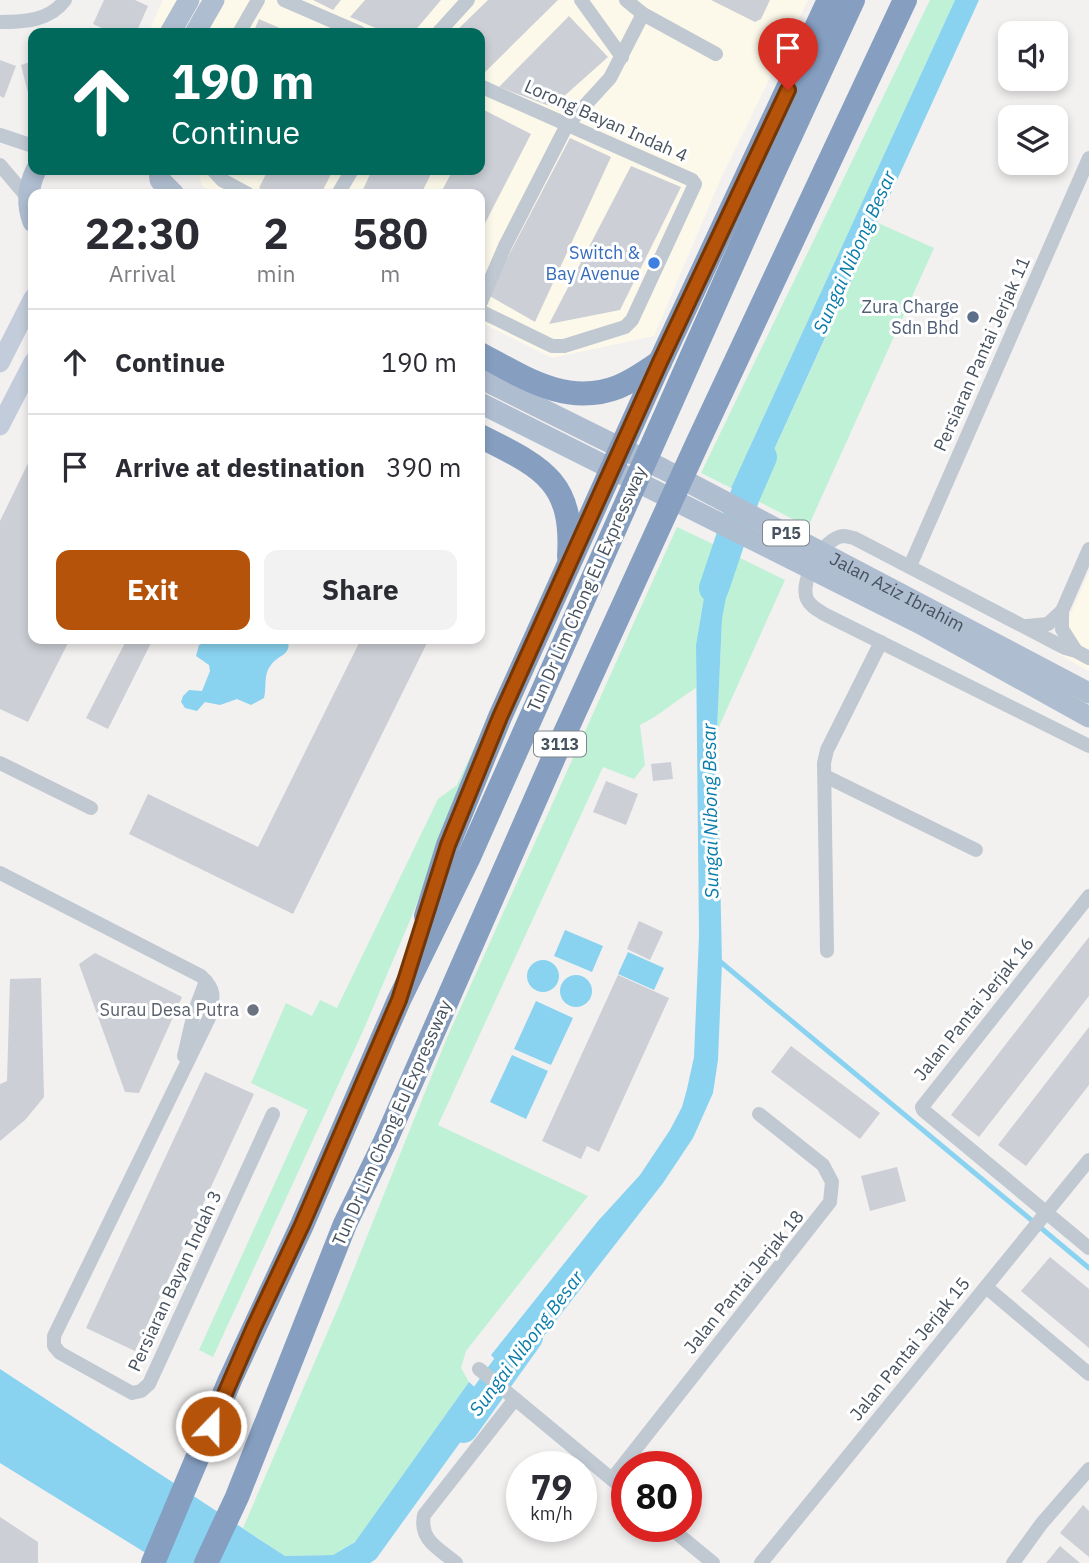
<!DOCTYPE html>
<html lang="en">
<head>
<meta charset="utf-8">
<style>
	body { margin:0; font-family:"IBM Plex Sans",sans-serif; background:#f2f2f3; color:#2b2b33; height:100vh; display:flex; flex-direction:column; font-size:26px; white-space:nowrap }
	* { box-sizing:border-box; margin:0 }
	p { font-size:23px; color:#7c7c81 }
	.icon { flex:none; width:38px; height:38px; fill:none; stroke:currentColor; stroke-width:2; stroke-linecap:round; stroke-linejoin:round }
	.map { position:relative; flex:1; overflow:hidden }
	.side { position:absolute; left:28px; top:189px; width:457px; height:455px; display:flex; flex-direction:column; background:#fff; border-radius:14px; box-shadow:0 4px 10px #0003 }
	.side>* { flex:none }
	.banner { position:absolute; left:28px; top:28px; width:457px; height:147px; border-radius:14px; box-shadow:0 4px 10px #0003; background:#00695c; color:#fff; overflow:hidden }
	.tools { position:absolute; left:998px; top:21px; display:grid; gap:14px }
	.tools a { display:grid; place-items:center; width:70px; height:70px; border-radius:14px; background:#fff; box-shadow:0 4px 10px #0003; font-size:35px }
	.speed { position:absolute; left:506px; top:1451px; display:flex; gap:14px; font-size:35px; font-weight:700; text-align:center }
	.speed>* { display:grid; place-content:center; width:91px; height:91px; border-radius:50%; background:#fff; box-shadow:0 4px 10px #0003; line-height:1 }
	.speed small { font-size:18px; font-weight:400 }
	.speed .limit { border:10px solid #d22; background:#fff; color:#111 }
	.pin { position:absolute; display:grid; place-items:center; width:60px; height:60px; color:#fff; margin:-72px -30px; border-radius:50% 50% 50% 0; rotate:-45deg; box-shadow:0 0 7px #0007 }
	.pin .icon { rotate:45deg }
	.me { position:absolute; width:77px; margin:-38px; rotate:22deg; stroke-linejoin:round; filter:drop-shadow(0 0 5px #0008) }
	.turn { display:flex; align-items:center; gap:24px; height:147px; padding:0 28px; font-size:32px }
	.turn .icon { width:91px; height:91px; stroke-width:2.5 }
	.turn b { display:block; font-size:49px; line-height:60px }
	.eta { display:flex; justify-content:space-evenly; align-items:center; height:119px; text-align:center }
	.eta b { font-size:42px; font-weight:700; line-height:49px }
	.action { display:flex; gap:14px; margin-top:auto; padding:14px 28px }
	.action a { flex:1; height:80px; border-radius:14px; background:#b45309; color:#fff; font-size:28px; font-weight:700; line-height:80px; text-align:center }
	.action a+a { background:#f2f2f3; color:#2b2b33 }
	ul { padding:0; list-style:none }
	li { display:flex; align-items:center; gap:21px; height:105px; padding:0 28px; border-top:2px solid #e1e1e2 }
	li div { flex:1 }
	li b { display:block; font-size:26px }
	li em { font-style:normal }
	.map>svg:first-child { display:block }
	.commercial { fill:#fdf9ea }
	.green { fill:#bef1d5 }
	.water { fill:#89d3f0 }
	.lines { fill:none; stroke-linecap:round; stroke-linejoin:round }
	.stream { stroke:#89d3f0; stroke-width:5 }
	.river { stroke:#89d3f0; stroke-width:30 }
	.building { fill:#cccfd5 }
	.street { stroke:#c0c9d2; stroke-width:14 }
	.secondary { stroke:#c2ccda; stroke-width:19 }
	.primary { stroke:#afbdd0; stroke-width:21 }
	.highway { stroke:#869fc1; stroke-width:24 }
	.route-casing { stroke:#753606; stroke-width:18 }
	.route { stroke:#b45309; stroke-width:12 }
	.shop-dot { fill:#3f7fe0; stroke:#fff; stroke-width:2.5 }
	.service-dot { fill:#5c6f8a; stroke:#fff; stroke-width:2.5 }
	.worship-dot { fill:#6b7280; stroke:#fff; stroke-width:2.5 }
	.labels { text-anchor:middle; stroke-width:6; stroke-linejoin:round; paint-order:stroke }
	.shield { fill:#fff; stroke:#7e868f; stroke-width:2 }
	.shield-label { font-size:16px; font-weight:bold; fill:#47525f }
	.street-label { font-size:18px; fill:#47525f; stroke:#fff }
	.shop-label { font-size:18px; fill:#366cbe; stroke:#fff; text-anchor:end }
	.service-label { font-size:18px; fill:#4e5e75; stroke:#fff; text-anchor:end }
	.worship-label { font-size:18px; fill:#5b616d; stroke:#fff; text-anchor:end }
	.water-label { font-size:19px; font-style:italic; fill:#087caa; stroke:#fff }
</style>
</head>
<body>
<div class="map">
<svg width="1089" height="1563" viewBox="0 0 1089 1563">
	<rect width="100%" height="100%" fill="#f3f0f0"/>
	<g class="commercial">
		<polygon points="163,0 808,0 721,178 654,336 552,358 480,322 480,194 219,194 202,186 198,170 480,170 480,33 148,33"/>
		<polygon points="1089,572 1089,671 1058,654 1071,613"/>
	</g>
	<g class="green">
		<polygon points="930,0 955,0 731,488 701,473"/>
		<polygon points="878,223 934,248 808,527 752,498"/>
		<path d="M677 527 713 544 696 645V688C676 700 661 715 640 725L645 765 634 779 603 767 438 1125 588 1196 466 1351 461 1368 469 1382 356 1541 333 1555 285 1556 243 1528 341 1301 446 1040Z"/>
		<polygon points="734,555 785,580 717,731 722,618"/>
		<polygon points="496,700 411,918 363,1031 213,1357 199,1350 308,1110 251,1083 286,1003 312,1016 320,1000 337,1008 438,799 457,785"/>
	</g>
	<g class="water">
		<polygon points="955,0 979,0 752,498 731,488"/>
		<polygon points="713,544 734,555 722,619 717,731 722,963 718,1060 713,1093 693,1138 663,1183 512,1377 491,1355 598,1221 640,1175 670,1130 682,1107 687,1089 694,1057 699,936 696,645"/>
		<path d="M213 639H287C293 655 279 654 271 665 263 674 267 687 264 698L251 705 237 699 220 705 205 702 197 711 185 708 181 702 183 696 189 690 202 691 210 671 209 665 196 656 199 645Z"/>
		<polygon points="565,930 603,946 592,972 554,956"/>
		<polygon points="628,952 664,968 654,990 618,974"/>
		<circle cx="543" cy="976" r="16"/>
		<circle cx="576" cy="991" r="16"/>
		<polygon points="536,1001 573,1018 551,1065 514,1049"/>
		<polygon points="512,1055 548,1071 526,1119 490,1102"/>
		<polygon points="0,1369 285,1556 333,1555 355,1542 469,1382 490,1401 376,1559 370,1563 162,1563 0,1463"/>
	</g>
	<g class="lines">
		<polyline class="stream" points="717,959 1089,1268"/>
		<g class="river">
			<polyline points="714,588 745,496 762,457"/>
			<polyline points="463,1428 528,1337"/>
		</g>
	</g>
	<g class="building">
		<polygon points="104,0 135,0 148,6 136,33 113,33 93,24"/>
		<polygon points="313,0 341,0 333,10"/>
		<polygon points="365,0 441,0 413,33 387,33 350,17"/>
		<polygon points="488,0 558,0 480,77 480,33 454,33"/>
		<polygon points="711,0 770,0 761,19 755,22"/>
		<polygon points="569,16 608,57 552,107 499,87"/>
		<polygon points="259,19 291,33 253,33"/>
		<polygon points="0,60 16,66 4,98 0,96"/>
		<polygon points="33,61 33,96 29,97 21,65"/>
		<polygon points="484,110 531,134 480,233 480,194 440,194 453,170 480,170 480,119"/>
		<polygon points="570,138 611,157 535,322 488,295"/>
		<polygon points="631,166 681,187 620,310 549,324"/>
		<polygon points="268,170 333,170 321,194 273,194 259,188"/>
		<polygon points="372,170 433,170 421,194 361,194"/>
		<polygon points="33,453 33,639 70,639 28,722 0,709 0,521"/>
		<polygon points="127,639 153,639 108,729 86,718"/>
		<polygon points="361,639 429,639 293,914 129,834 148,794 258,847"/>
		<polygon points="671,762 673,779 653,781 651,764"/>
		<polygon points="606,781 638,794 626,825 593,812"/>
		<polygon points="639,921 663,932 650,960 627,949"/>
		<polygon points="1089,937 1089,996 979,1137 951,1115"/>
		<polygon points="95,953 182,997 139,1093 125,1092 79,964"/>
		<polygon points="618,975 669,998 599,1152 587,1146 581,1159 542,1141"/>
		<polygon points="41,978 44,1097 25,1120 0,1141 0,1084 7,1081 10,979"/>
		<polygon points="1089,1027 1089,1085 1026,1166 998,1145"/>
		<polygon points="791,1046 880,1113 860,1139 771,1072"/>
		<polygon points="205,1072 254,1094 135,1351 86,1328"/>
		<polygon points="897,1167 906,1201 870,1211 861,1176"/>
		<polygon points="1050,1257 1089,1289 1089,1348 1021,1291"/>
		<polygon points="1083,1505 1089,1511 1089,1557 1060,1533"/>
		<polygon points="0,1517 38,1542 38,1563 0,1563"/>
		<polygon points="1060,1546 1080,1563 1046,1563"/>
	</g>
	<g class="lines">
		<g class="street">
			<polyline points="284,0 360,33"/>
			<polyline points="581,0 622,57"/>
			<polyline points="626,0 643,14 716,54"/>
			<path d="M0 22C24 22 50 21 65 0"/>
			<polyline points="239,33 258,0"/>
			<polyline points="438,33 468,0"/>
			<polyline points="480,86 692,180 695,184 632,320 625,327 564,346 552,346 480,311"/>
			<polyline points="0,135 33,146"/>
			<polyline points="0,165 28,198"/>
			<polyline points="213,170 222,180 248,194"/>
			<polyline points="338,194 352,170"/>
			<polyline points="480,304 505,246 567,125 610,78 643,14"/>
			<polyline points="910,566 1089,158"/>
			<polyline points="1062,611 1062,629 1076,651"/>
			<polyline points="1027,626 1048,624 1062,611 1089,549"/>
			<path d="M1089 658 1076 651 1065 648 854 538C851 538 847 536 843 536 823 538 799 581 807 599 810 606 818 610 824 614L1089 746"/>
			<polyline points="0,763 91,808"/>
			<polyline points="825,776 976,850"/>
			<path d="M0 873 201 976C217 991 213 998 209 1018L54 1336V1346L60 1353 132 1393 141 1391 149 1384 273 1114"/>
			<polyline points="1089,896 922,1107 923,1110 1089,1248"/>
			<polyline points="827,951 824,763 827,750 881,642"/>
			<polyline points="184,1056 194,1013 206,981"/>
			<polyline points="986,1287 1089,1374"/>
			<polyline points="479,1369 626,1491"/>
			<polyline points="612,1479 830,1202 832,1182 823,1165 759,1114"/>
			<polyline points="668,1526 713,1563"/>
			<path d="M456 1563C438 1548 419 1540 424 1515L515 1399"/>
			<polyline points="761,1563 1089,1160"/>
			<polyline points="1013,1563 1042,1523 1089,1469"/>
		</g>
		<g class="secondary">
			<polyline points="0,363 33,298"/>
			<polyline points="0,426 33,362"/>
		</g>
		<g class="primary">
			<polyline points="170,33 189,0"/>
			<polyline points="195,33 214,0"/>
			<polyline points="159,170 160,180 174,194"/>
			<path d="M33 222C26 204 28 187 36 170"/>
			<path id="s1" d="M480 378 663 469 1089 693"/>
			<polyline points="480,403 921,624 1089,717"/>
		</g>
		<g class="highway">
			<path d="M480 354C523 377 567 407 618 387 633 381 647 371 660 362"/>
			<path d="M480 436C541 467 574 480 569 557"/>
			<polyline points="426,916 448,845 500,717 660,362 829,0"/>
			<polyline points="153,1563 230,1380 302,1225 399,1000 468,859 770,180 853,0"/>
			<polyline points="206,1563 237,1497 345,1224 385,1142 554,757 697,444 905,0"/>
		</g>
	</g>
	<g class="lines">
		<defs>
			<polyline id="route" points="211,1426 254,1327 302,1225 399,1000 448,845 500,717 660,362 788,90"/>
		</defs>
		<use href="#route" class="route-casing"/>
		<use href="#route" class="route"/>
	</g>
	<circle class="shop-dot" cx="654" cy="263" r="7"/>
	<circle class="service-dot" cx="973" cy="317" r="7"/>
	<circle class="worship-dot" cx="253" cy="1010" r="7"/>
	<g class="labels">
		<g class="shield">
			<rect x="763" y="520.5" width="46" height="25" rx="5"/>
			<rect x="534" y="731.5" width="52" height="25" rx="5"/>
		</g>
		<g class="shield-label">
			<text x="786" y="539">P15</text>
			<text x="560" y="750">3113</text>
		</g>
		<g class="street-label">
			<text transform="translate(606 121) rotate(24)" y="6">Lorong Bayan Indah 4</text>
			<text transform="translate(982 354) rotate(-66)" y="6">Persiaran Pantai Jerjak 11</text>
			<text transform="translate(587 589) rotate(-66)" y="6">Tun Dr Lim Chong Eu Expressway</text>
			<text dy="6" stroke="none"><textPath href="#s1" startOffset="469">Jalan Aziz Ibrahim</textPath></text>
			<text transform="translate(974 1009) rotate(-51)" y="6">Jalan Pantai Jerjak 16</text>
			<text transform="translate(392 1123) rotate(-66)" y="6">Tun Dr Lim Chong Eu Expressway</text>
			<text transform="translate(175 1281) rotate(-65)" y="6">Persiaran Bayan Indah 3</text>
			<text transform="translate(744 1282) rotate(-51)" y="6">Jalan Pantai Jerjak 18</text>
			<text transform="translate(910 1349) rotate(-51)" y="6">Jalan Pantai Jerjak 15</text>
		</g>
		<g class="shop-label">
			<text x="640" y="259">Switch &amp;<tspan x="640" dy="21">Bay Avenue</tspan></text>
		</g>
		<g class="service-label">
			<text x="959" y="313">Zura Charge<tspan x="959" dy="21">Sdn Bhd</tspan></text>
		</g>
		<g class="worship-label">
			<text x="239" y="1016">Surau Desa Putra</text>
		</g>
		<g class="water-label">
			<text transform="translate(854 252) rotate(-66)" y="7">Sungai Nibong Besar</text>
			<text transform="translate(710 811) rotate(-91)" y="7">Sungai Nibong Besar</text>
			<text transform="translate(526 1343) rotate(-53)" y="7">Sungai Nibong Besar</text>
		</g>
	</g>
</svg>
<div class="tools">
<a><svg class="icon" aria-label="sound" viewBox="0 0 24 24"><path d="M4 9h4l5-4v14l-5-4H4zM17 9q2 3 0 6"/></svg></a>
<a><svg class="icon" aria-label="layers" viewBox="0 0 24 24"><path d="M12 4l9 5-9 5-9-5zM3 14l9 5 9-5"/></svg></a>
</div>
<div class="speed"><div>79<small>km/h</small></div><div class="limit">80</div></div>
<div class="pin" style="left:788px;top:90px;background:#d93025"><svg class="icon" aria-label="arrive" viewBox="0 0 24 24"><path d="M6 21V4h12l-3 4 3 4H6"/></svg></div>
<svg class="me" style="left:211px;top:1426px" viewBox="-20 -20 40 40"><circle r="17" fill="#b45309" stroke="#fff" stroke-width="3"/><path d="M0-11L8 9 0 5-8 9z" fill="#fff"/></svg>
<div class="banner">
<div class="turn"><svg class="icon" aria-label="ahead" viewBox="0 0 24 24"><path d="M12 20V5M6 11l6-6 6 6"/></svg><div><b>190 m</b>Continue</div></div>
</div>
<section class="side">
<div class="eta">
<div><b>22:30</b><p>Arrival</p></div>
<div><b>2</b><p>min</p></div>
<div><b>580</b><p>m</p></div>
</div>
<ul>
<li><svg class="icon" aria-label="ahead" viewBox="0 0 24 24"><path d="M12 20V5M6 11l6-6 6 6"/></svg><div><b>Continue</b></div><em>190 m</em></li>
<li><svg class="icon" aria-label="arrive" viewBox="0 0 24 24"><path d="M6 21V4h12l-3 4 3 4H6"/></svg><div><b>Arrive at destination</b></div><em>390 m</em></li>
</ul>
<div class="action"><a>Exit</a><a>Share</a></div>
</section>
</div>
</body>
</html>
